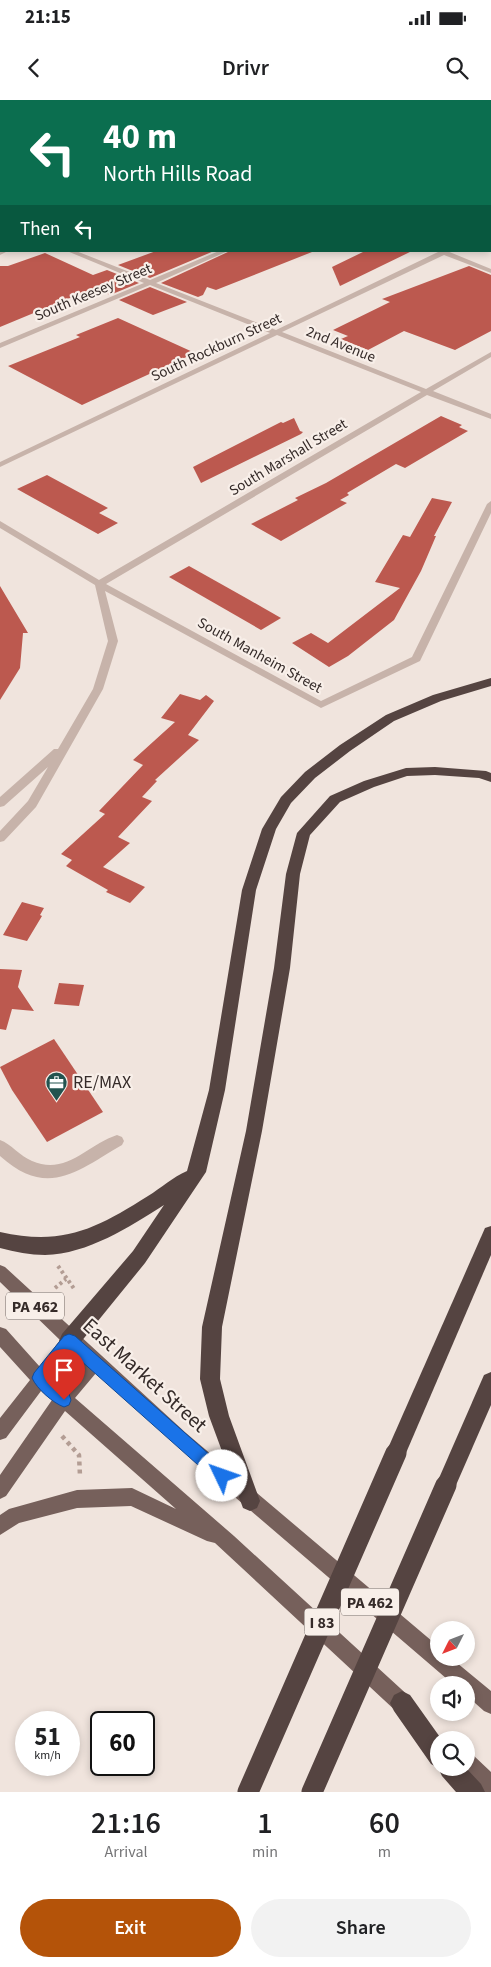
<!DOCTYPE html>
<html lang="en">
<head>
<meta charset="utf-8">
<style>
	body { margin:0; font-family:"Source Sans 3",sans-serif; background:#f2f2f2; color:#202124; height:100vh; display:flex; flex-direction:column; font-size:19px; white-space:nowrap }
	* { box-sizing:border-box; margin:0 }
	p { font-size:16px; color:#757577 }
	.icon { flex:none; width:28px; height:28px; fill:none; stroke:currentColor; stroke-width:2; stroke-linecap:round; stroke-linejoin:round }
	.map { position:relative; height:1692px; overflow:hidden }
	.drawer { display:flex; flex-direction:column; background:#fff; flex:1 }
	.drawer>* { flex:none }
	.hud { position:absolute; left:0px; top:0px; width:491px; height:152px; box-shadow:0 2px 8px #0003; background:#0b6e4f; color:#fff; overflow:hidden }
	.needle { width:32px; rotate:228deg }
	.tools { position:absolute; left:430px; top:1521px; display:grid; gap:10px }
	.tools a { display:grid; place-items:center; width:45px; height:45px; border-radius:50%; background:#fff; box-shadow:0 2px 8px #0003; font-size:25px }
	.speed { position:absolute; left:15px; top:1611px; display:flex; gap:10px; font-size:25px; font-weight:700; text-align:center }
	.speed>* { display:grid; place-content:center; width:65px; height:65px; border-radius:50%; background:#fff; box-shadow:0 2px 8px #0003; line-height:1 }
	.speed small { font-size:12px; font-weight:400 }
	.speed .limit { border:2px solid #111; border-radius:8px; background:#fff; color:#111 }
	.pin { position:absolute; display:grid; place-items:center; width:42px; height:42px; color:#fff; margin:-51px -21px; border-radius:50% 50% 50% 0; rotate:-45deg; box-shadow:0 0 5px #0007 }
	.pin .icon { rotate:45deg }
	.me { position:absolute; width:55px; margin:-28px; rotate:312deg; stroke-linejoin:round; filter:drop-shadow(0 0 4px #0008) }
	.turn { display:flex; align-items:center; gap:18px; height:105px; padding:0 20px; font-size:22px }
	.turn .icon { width:65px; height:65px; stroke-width:2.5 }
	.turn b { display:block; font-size:35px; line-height:42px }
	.then { display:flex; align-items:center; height:48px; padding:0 20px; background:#0003; gap:10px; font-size:19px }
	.eta { display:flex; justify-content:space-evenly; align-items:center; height:85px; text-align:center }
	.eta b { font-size:30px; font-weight:600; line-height:35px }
	.action { display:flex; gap:10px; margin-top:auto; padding:10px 20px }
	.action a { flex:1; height:58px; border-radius:30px; background:#b45309; color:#fff; font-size:20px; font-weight:600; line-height:58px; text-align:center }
	.action a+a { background:#f2f2f2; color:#202124 }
	.status { display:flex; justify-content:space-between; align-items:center; height:35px; padding:0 25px; background:#fff; direction:ltr }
	.status svg { height:14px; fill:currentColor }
	header { display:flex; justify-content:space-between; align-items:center; height:65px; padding:0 20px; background:#fff; font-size:22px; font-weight:600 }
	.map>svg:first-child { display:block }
	.building { fill:#bc594f }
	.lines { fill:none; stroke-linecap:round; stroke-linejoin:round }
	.path-far1 { stroke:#b39d94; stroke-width:4; stroke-dasharray:3 3; stroke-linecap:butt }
	.path { stroke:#b39d94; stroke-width:4.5; stroke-dasharray:4 4; stroke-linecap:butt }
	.minor { fill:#c7b3aa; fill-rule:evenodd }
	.major { fill:#76605b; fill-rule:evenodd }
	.highway { fill:#554441; fill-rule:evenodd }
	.highway-bridge { stroke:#554441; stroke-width:21 }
	.route { fill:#1a73e8; stroke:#114b97 }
	.labels { text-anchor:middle; stroke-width:4.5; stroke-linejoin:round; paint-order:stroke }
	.far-street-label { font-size:15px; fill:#352b29; stroke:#f8efe9 }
	.shield { fill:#f8efe9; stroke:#706663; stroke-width:1 }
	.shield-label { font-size:16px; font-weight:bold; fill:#352b29 }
	.poi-label { font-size:18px; fill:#352b29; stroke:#f8efe9; text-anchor:start }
	.near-street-label { font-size:21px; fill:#352b29; stroke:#f8efe9 }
</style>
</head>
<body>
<div class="status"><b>21:15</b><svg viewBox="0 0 49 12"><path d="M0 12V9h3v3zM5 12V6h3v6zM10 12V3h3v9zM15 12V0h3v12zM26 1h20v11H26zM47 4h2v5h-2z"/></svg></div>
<header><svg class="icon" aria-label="back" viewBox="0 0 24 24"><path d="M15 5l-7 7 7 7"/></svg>Drivr<svg class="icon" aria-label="search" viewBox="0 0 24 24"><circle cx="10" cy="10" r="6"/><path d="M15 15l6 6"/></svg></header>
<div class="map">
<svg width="491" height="1692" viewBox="0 0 491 1692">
	<rect width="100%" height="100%" fill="#f0e4dd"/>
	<g class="building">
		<polygon points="156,151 214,151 150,178 118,165"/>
		<polygon points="230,151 312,151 312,152 216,190 207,187 203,195 198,197 161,183"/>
		<polygon points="365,151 412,151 340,186 332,167"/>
		<polygon points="45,153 93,175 107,170 139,183 110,195 94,188 0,227 0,166 8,166"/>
		<polygon points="469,166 491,175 491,231 455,250 404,231 368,250 341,239 348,236 333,230 390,202 382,199"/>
		<polygon points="150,187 187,202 153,215 119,200"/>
		<polygon points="118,218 195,253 82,305 8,266 80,237 76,235"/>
		<polygon points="441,316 462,325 459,327 468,331 405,368 396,364 347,393 349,395 340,400 347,403 281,441 251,424 298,400 295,398 326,383"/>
		<polygon points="294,318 300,331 303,332 301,334 201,383 193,367 281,322 283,323"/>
		<polygon points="47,375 108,408 99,413 118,423 98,434 17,389"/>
		<polygon points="432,398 452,402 434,436 436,436 421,471 394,520 348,556 329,567 292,543 311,533 328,543 400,488 375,482 403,435 410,437"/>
		<polygon points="189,466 246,498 281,518 261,530 169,477"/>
		<polygon points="0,486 28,533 23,533 20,568 0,600"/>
		<polygon points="180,594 200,600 206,595 214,601 188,635 199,640 155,680 157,681 142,697 152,701 118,737 130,743 103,767 145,787 130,803 106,792 108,790 66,766 72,760 61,754 105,714 99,711 143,665 133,660 175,622 161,618"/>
		<polygon points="22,802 44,808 40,815 42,816 27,841 3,835"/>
		<polygon points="0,869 22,870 18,887 34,911 12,909 6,930 0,929"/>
		<polygon points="59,883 84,885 79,906 54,904"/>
		<polygon points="54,939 103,1012 47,1042 12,990 0,967"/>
	</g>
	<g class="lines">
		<g class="path-far1">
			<polyline points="58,1166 75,1190"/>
			<polyline points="55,1188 66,1179"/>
		</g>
		<polyline class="path" points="62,1336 79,1355 80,1376"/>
		<g class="minor">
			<polygon points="353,0 363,0 364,1 355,1"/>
			<polygon points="0,5 1,6 1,9 0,9"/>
			<polygon points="0,16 1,17 1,19 0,20"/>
			<rect x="490" y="36" width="1" height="4"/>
			<rect x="490" y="53" width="1" height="4"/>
			<polygon points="1,76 1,80 0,81 0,77"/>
			<rect x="0" y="122" width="1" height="5"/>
			<polygon points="0,151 8,151 0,155"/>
			<polygon points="67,151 76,151 150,180 219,151 228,151 156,183 276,230 438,152 437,151 447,151 491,169 491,173 444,155 282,232 426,289 491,252 491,257 433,291 491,314 491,319 427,295 106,484 321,601 412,557 487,404 491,401 491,413 420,561 321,608 105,491 118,541 103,589 36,707 4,741 0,742 0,731 28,701 48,667 4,706 0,707 0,697 54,649 58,649 93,589 108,541 95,485 0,428 0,421 99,480 421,292 277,235 0,367 0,362 270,233 150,185 0,248 0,243 144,183"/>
			<path d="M117 1035 122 1037 124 1041 122 1045C77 1071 48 1099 0 1056V1040C11 1044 20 1056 32 1061 66 1076 87 1045 117 1035Z"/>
		</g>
		<g class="major">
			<path d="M0 1165 5 1167 186 1333 439 1547V1558H451L491 1591V1614L484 1611 466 1595V1585H454L236 1398 96 1273 75 1298 234 1436 412 1599 415 1606 412 1613 405 1616 398 1613 215 1443 207 1441 131 1406 77 1408 19 1423 0 1435V1415L9 1409 77 1390 132 1388 176 1409 65 1311 6 1396 0 1399V1375L52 1300 41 1291 6 1338 0 1340V1318L30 1280 0 1247V1227L6 1229 40 1267 60 1240 0 1182ZM71 1251 84 1262 62 1287 51 1278Z"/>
			<polygon points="466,1652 473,1655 491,1672 491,1692 484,1692 459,1669 458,1668 466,1668"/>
		</g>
		<g class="highway">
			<path d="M491 578V586L441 601 394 621 350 651 315 678 291 703 276 729 256 790 225 990 206 1072 145 1163 76 1248 69 1250 62 1248 59 1241 62 1234 133 1151 164 1105C129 1127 88 1154 45 1155 30 1155 15 1152 0 1148V1132C63 1146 96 1129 148 1096 161 1088 173 1077 187 1071L209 990 242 790 262 729 281 697 305 672 340 645 386 615 433 595Z"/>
			<polygon points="435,667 486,671 491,673 491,682 479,678 435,675 407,676 374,687 340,702 310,735 300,774 290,868 262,1031 222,1227 220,1279 229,1316 260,1401 257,1408 250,1411 243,1408 209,1316 200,1279 202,1227 246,1031 274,868 286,774 297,733 330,696 364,681 406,668"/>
			<polygon points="491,1126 491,1155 403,1360 396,1363 389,1360 386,1353 389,1346 485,1128"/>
			<polygon points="491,1272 491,1305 453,1392 446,1395 439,1392 436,1385 484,1275"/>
			<polygon points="402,1591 410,1595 442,1640 439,1640 439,1668 466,1668 481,1684 485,1692 456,1692 442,1676 438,1668 431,1664 394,1611 390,1603 394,1595"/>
		</g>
		<g class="highway-bridge">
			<polyline points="248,1692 396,1353"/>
			<polyline points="312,1692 446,1385"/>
		</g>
	</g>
	<path class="route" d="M69 1234 75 1236 227 1370 230 1376 227 1381 222 1383 216 1381 70 1251 50 1277 69 1294 71 1300 69 1305 64 1307C53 1303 37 1289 32 1278L34 1273 64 1236Z"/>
	<defs>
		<symbol id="office-pin" viewBox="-11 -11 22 30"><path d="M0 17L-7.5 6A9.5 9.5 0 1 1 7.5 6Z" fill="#22534f" stroke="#f8efe9"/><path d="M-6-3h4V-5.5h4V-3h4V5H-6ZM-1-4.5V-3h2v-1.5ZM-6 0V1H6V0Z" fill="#fff"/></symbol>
	</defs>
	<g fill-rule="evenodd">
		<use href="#office-pin" x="44" y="970" width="25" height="34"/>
	</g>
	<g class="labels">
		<g class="far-street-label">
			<text transform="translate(93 192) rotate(-23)" y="5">South Keesey Street</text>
			<text transform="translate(341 244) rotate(22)" y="5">2nd Avenue</text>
			<text transform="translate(216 247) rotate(-25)" y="5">South Rockburn Street</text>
			<text transform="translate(288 357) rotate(-31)" y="5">South Marshall Street</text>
			<text transform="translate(260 555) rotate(29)" y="5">South Manheim Street</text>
		</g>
		<g class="shield">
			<rect x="6" y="1192.5" width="58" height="27" rx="4"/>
			<rect x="341" y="1488.5" width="58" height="27" rx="4"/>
			<rect x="304.5" y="1508.5" width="35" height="27" rx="4"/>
		</g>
		<g class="shield-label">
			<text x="35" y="1212">PA 462</text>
			<text x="370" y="1508">PA 462</text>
			<text x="322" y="1528">I 83</text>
		</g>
		<g class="poi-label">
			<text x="73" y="988">RE/MAX</text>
		</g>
		<g class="near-street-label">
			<text transform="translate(145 1275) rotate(42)" y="7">East Market Street</text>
		</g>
	</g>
</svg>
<div class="tools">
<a><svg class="needle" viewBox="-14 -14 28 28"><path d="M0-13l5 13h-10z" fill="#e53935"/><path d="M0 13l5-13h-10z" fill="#757577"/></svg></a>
<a><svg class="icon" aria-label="sound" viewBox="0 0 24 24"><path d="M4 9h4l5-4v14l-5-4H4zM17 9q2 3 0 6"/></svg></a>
<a><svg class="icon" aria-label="search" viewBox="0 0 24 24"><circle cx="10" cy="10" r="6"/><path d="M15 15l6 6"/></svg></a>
</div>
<div class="speed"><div>51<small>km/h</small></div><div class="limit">60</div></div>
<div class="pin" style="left:64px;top:1300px;background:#d93025"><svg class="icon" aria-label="arrive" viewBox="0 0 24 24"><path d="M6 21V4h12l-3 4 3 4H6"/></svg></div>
<svg class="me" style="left:222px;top:1376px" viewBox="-20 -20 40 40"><circle r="19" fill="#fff"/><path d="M0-13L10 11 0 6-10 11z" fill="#1a73e8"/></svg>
<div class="hud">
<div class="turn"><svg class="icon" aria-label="left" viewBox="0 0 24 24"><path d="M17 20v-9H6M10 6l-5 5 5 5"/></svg><div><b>40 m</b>North Hills Road</div></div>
<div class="then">Then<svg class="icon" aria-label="left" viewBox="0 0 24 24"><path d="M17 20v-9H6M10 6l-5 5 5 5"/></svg></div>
</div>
</div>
<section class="drawer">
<div class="eta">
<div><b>21:16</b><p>Arrival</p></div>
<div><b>1</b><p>min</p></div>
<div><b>60</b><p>m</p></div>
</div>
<div class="action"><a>Exit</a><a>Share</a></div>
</section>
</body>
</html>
